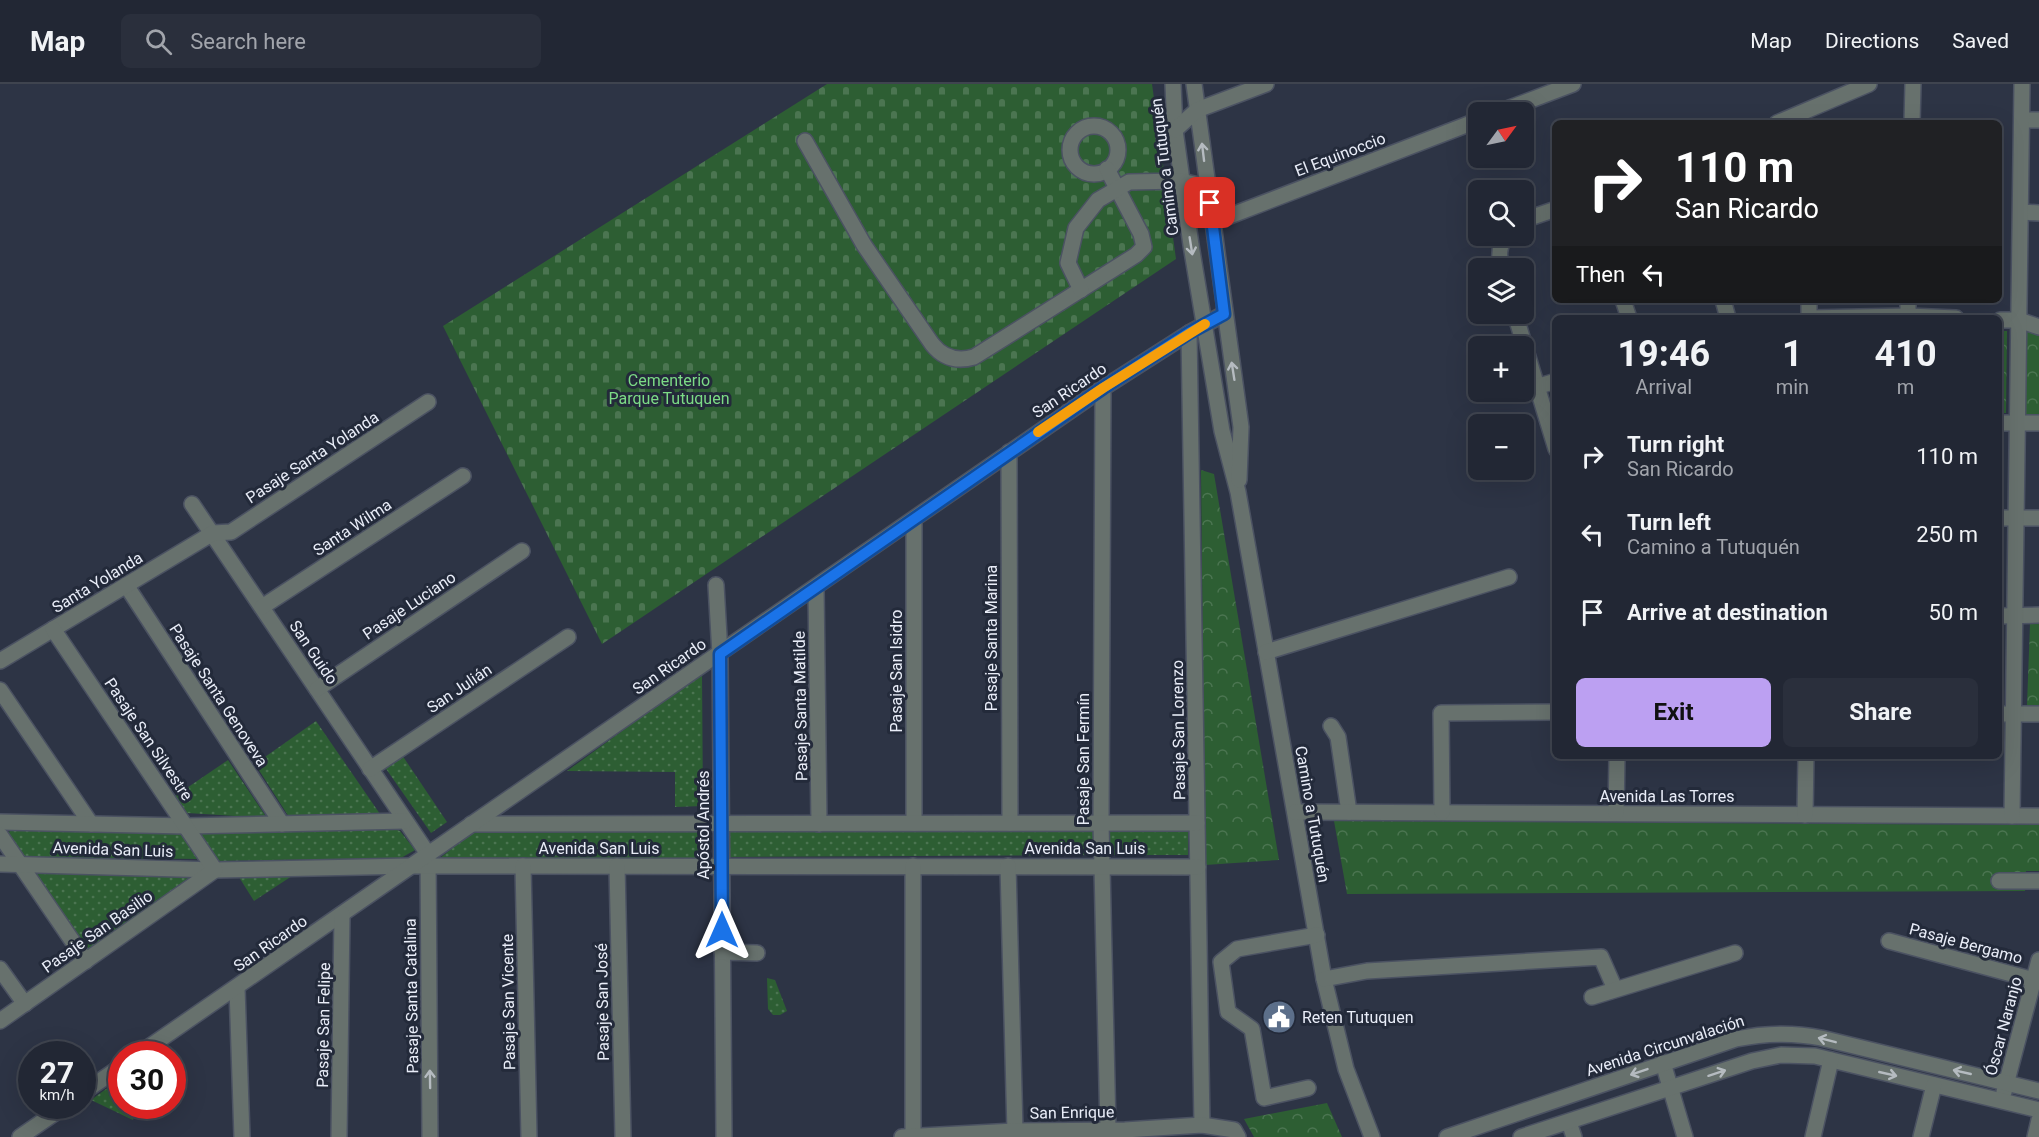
<!DOCTYPE html>
<html lang="en">
<head>
<meta charset="utf-8">
<style>
	body { margin:0; font-family:Roboto,sans-serif; background:#2a2f3c; color:#f1f3f6; height:100vh; display:flex; flex-direction:column; font-size:22px; white-space:nowrap }
	* { box-sizing:border-box; margin:0 }
	p { font-size:20px; color:#a2a5ac }
	.icon { flex:none; width:33px; height:33px; fill:none; stroke:currentColor; stroke-width:2; stroke-linecap:round; stroke-linejoin:round }
	.map { position:relative; flex:1; overflow:hidden }
	.details { position:absolute; left:1552px; top:231px; width:450px; height:444px; display:flex; flex-direction:column; background:#222734; border-radius:9px; box-shadow:0 6px 24px #0002,0 0 0 2px #3f444f }
	.details>* { flex:none }
	.hud { position:absolute; left:1552px; top:36px; width:450px; height:183px; border-radius:9px; box-shadow:0 6px 24px #0002,0 0 0 2px #3f444f; background:#202124; color:#fff; overflow:hidden }
	.needle { width:39px; rotate:57deg }
	.controls { position:absolute; left:1468px; top:18px; display:grid; gap:12px }
	.controls a { display:grid; place-items:center; width:66px; height:66px; border-radius:9px; background:#222734; box-shadow:0 6px 24px #0002,0 0 0 2px #3f444f; font-size:30px }
	.speed { position:absolute; left:18px; top:957px; display:flex; gap:12px; font-size:30px; font-weight:700; text-align:center }
	.speed>* { display:grid; place-content:center; width:78px; height:78px; border-radius:50%; background:#222734; box-shadow:0 6px 24px #0002,0 0 0 2px #3f444f; line-height:1 }
	.speed small { font-size:15px; font-weight:400 }
	.speed .limit { border:9px solid #d22; background:#fff; color:#111 }
	.pin { position:absolute; display:grid; place-items:center; width:51px; height:51px; color:#fff; margin:-26px; border-radius:12px; box-shadow:0 3px 9px #0006 }
	.me { position:absolute; width:66px; margin:-33px; rotate:0deg; stroke-linejoin:round; filter:drop-shadow(0 0 4px #0008) }
	.turn { display:flex; align-items:center; gap:21px; height:126px; padding:0 24px; font-size:27px }
	.turn .icon { width:78px; height:78px; stroke-width:2.5 }
	.turn b { display:block; font-size:42px; line-height:51px }
	.then { display:flex; align-items:center; height:57px; padding:0 24px; background:#0003; gap:12px; font-size:22px }
	.eta { display:flex; justify-content:space-evenly; align-items:center; height:102px; text-align:center }
	.eta b { font-size:36px; font-weight:700; line-height:42px }
	.cta { display:flex; gap:12px; margin-top:auto; padding:12px 24px }
	.cta a { flex:1; height:69px; border-radius:9px; background:#bca0f2; color:#111; font-size:24px; font-weight:700; line-height:69px; text-align:center }
	.cta a+a { background:#2a2f3c; color:#f1f3f6 }
	ul { padding:0; list-style:none }
	li { display:flex; align-items:center; gap:18px; height:78px; padding:0 24px }
	li div { flex:1 }
	li b { display:block; font-size:22px }
	li em { font-style:normal }
	header { display:flex; align-items:center; gap:36px; box-sizing:border-box; height:84px; padding:0 30px; background:#222734; border-bottom:2px solid #3f444f }
	header strong { font-size:28px }
	nav { display:flex; gap:33px; margin-inline-start:auto; font-size:21px }
	.search { width:420px; height:54px; background:#2a2f3c; display:flex; align-items:center; gap:15px; box-sizing:border-box; padding:0 21px; border-radius:9px; color:#a2a5ac; font-size:22px }
	.map>svg:first-child { display:block }
	.grass { fill:url(#grass-dots) }
	.forest { fill:url(#forest-crowns) }
	.cemetery { fill:url(#cemetery-stones) }
	.lines { fill:none; stroke-linecap:round; stroke-linejoin:round }
	.minor-casing { stroke:#4b5262; stroke-width:18 }
	.minor { stroke:#67716d; stroke-width:15 }
	.oneway { stroke:#b5bbc0 }
	.route-casing { stroke:#114b97; stroke-width:15 }
	.route { stroke:#1a73e8; stroke-width:10 }
	.slow { stroke:#f59e0b; stroke-width:10 }
	.labels { text-anchor:middle; stroke-width:6; stroke-linejoin:round; paint-order:stroke }
	.street-label { font-size:16px; fill:#e9edf8; stroke:#232a3a }
	.park-label { font-size:16px; fill:#7cdb86; stroke:#232a3a }
	.poi-label { font-size:16px; fill:#e9edf8; stroke:#232a3a; text-anchor:start }
</style>
</head>
<body>
<header>
<strong>Map</strong>
<div class="search"><svg class="icon" aria-label="search" viewBox="0 0 24 24"><circle cx="10" cy="10" r="6"/><path d="M15 15l6 6"/></svg>Search here</div>
<nav><a>Map</a><a>Directions</a><a>Saved</a></nav>
</header>
<div class="map">
<svg width="2039" height="1053" viewBox="0 0 2039 1053">
	<defs>
		<pattern id="grass-dots" width="8" height="8" patternUnits="userSpaceOnUse" patternTransform="scale(1.5)"><rect width="8" height="8" fill="#2d5e33"/><path d="M2 2h.1M6 6h.1" fill="none" stroke="#4b7551" stroke-width="1.8" stroke-linecap="round"/></pattern>
		<pattern id="forest-crowns" width="20" height="18" patternUnits="userSpaceOnUse" patternTransform="scale(1.5)"><rect width="20" height="18" fill="#2d5e33"/><path d="M2 6a3 3 0 1 1 6 0M12 15a3 3 0 1 1 6 0" fill="none" stroke="#4b7551"/></pattern>
		<pattern id="cemetery-stones" width="16" height="16" patternUnits="userSpaceOnUse" patternTransform="scale(1.5)"><rect width="16" height="16" fill="#2d5e33"/><path d="M2 7V4a2 2 0 0 1 4 0v3zM10 15v-3a2 2 0 0 1 4 0v3z" fill="#4b7551"/></pattern>
	</defs>
	<rect width="100%" height="100%" fill="#2d3445"/>
	<g class="grass">
		<polygon points="702,589 703,722 675,723 675,688 567,687"/>
		<polygon points="316,637 380,730 289,733 255,680"/>
		<polygon points="402,671 447,738 431,749 384,682"/>
		<polygon points="228,676 267,734 187,729 175,712"/>
		<polygon points="480,742 705,743 706,774 440,774"/>
		<polygon points="1109,742 1188,743 1188,771 1109,771"/>
		<polygon points="391,744 400,747 415,766 401,774 215,777 198,749"/>
		<polygon points="728,744 1096,747 1096,771 727,773"/>
		<polygon points="10,746 183,748 200,775 25,773 18,768 8,752"/>
		<polygon points="38,787 201,790 96,864 86,864 35,790"/>
		<polygon points="237,790 295,790 254,817"/>
		<polygon points="767,894 775,896 787,927 780,931 773,931 768,925"/>
		<polygon points="121,994 122,1022 135,1022 133,1036 91,1016"/>
	</g>
	<g class="forest">
		<polygon points="2014,241 2039,250 2039,334 2011,334"/>
		<polygon points="2000,247 2007,247 2006,329 2000,329"/>
		<polygon points="1201,386 1214,390 1279,776 1205,781"/>
		<polygon points="2030,540 2039,540 2039,621 2027,621"/>
		<polygon points="1334,737 2039,741 2039,787 2026,787 2025,807 1347,810"/>
		<polygon points="1327,1019 1342,1053 1254,1053 1244,1035"/>
	</g>
	<polygon class="cemetery" points="827,0 1152,0 1176,175 602,560 443,242"/>
	<g class="lines">
		<defs>
			<g id="minor">
				<polyline points="1173,0 1175,46 1191,161 1222,347 1238,408 1324,895 1346,985 1372,1053"/>
				<polyline points="1194,0 1241,343 1239,396"/>
				<polyline points="1499,28 1573,0"/>
				<polyline points="2022,36 2039,36"/>
				<polyline points="1777,39 1869,0"/>
				<polyline points="1912,39 1913,0"/>
				<circle cx="1094" cy="66" r="24"/>
				<polyline points="1175,46 1197,26 1266,0"/>
				<path d="M805 57 864 161 932 260C943 274 957 278 974 273L1136 171 1144 163 1141 150 1107 85"/>
				<polyline points="2021,128 2039,129"/>
				<polyline points="1212,135 1227,133 1479,36"/>
				<polyline points="1524,136 1556,125"/>
				<path d="M1502 184C1498 172 1499 163 1505 152"/>
				<polyline points="1081,206 1068,179 1076,144 1098,116 1129,98 1181,97 1207,103"/>
				<polyline points="1623,216 1629,234"/>
				<polyline points="1723,216 1728,234"/>
				<polyline points="1515,230 1556,365"/>
				<polyline points="1908,232 1908,216"/>
				<polyline points="1808,234 1908,232 1956,234"/>
				<polyline points="1809,234 1809,216"/>
				<polyline points="2000,236 2019,236 2039,243"/>
				<polyline points="1189,249 1202,1041"/>
				<polyline points="1536,303 1556,297"/>
				<polyline points="1103,304 1101,739 1108,1045"/>
				<polyline points="2000,339 2039,339"/>
				<polyline points="1009,368 1010,739"/>
				<polyline points="192,420 428,770 430,1053"/>
				<polyline points="2000,434 2039,434"/>
				<polyline points="914,435 914,739"/>
				<polyline points="126,501 282,740"/>
				<polyline points="716,501 720,570 724,1053"/>
				<polyline points="816,503 819,740"/>
				<polyline points="262,523 463,392"/>
				<polyline points="2000,532 2039,531"/>
				<polyline points="1266,568 1509,493"/>
				<polyline points="0,577 213,449 231,448 428,318"/>
				<polyline points="317,605 522,467"/>
				<polyline points="0,606 91,740"/>
				<polyline points="2000,630 2039,630"/>
				<polyline points="1331,642 1338,653 1349,728"/>
				<polyline points="370,685 568,553"/>
				<polyline points="1295,728 2039,732"/>
				<polyline points="1442,728 1441,629 1556,628"/>
				<polyline points="1616,729 1617,672"/>
				<polyline points="1805,731 1806,672"/>
				<polyline points="2012,732 2022,0"/>
				<polyline points="0,738 186,742 405,737"/>
				<polyline points="471,740 1197,739"/>
				<polyline points="0,751 86,877"/>
				<polyline points="0,780 215,786 411,782 1198,783"/>
				<polyline points="523,782 529,1053"/>
				<polyline points="617,782 623,1053"/>
				<polyline points="913,782 913,1053"/>
				<polyline points="1008,782 1015,1047 1018,1053"/>
				<polyline points="1999,797 2039,797"/>
				<polyline points="1889,857 2034,896"/>
				<polyline points="722,868 757,869"/>
				<polyline points="0,885 25,920"/>
				<polyline points="1324,895 1367,887 1601,873 1615,905"/>
				<polyline points="237,904 242,1053"/>
				<polyline points="1592,913 1735,869"/>
				<polyline points="0,937 215,786 53,545"/>
				<polyline points="139,970 1103,304 1189,249 1224,230"/>
				<polyline points="1663,979 1685,1053"/>
				<polyline points="1308,1004 1264,1014 1252,945 1228,928 1221,878 1237,865 1317,851"/>
				<polyline points="2004,1008 2039,876"/>
				<polyline points="82,1009 122,982"/>
				<polyline points="1569,1038 1574,1053"/>
				<polyline points="20,1053 65,1022"/>
				<polyline points="339,1053 342,830"/>
				<polyline points="902,1053 1015,1047 1125,1046 1202,1041 1234,1046 1238,1053"/>
				<path d="M1447 1053 1736 955C1765 949 1791 948 1821 954L2039 1007"/>
				<polyline points="1521,1053 1752,977 1781,971 1815,972 2039,1026"/>
				<polyline points="1813,1053 1831,976"/>
				<polyline points="1921,1053 1934,1001"/>
				<polyline points="2035,1053 2039,1036"/>
			</g>
		</defs>
		<use href="#minor" class="minor-casing"/>
		<use href="#minor" class="minor"/>
	</g>
	<defs><path id="oneway-shaft" d="M-6 0H5M1.5-3L5.5 0L1.5 3" fill="none" stroke-width="1.6" stroke-linecap="round" stroke-linejoin="round" transform="scale(1.5)"/></defs>
	<g class="oneway">
		<use href="#oneway-shaft" transform="translate(1203 68) rotate(-97)"/>
		<use href="#oneway-shaft" transform="translate(1191 162) rotate(81)"/>
		<use href="#oneway-shaft" transform="translate(1233 287) rotate(-99)"/>
		<use href="#oneway-shaft" transform="translate(1827 956) rotate(-166)"/>
		<use href="#oneway-shaft" transform="translate(1639 988) rotate(161)"/>
		<use href="#oneway-shaft" transform="translate(1962 988) rotate(-167)"/>
		<use href="#oneway-shaft" transform="translate(1717 989) rotate(-18)"/>
		<use href="#oneway-shaft" transform="translate(1888 990) rotate(13)"/>
		<use href="#oneway-shaft" transform="translate(430 995) rotate(-91)"/>
	</g>
	<g class="lines">
		<defs>
			<polyline id="route" points="722,846 720,570 1103,304 1189,249 1224,230 1210,119"/>
		</defs>
		<use href="#route" class="route-casing"/>
		<use href="#route" class="route"/>
		<polyline class="slow" points="1038,348 1103,304 1205,240"/>
	</g>
	<defs>
		<symbol id="civic-disc" viewBox="-11 -11 22 22"><circle r="9.5" fill="#5c6f8a" stroke="#232a3a"/><path d="M-.6-6.5H3V-4.5H.6V-3L4-1V1h2V6H-6V1h2V-1L-.6-3ZM-1.2 2.5V6h2.4V2.5Z" fill="#fff"/></symbol>
	</defs>
	<g fill-rule="evenodd">
		<use href="#civic-disc" x="1260" y="914" width="38" height="38"/>
	</g>
	<g class="labels">
		<g class="street-label">
			<text transform="translate(1340 70) rotate(-21)" y="6">El Equinoccio</text>
			<text transform="translate(1164 83) rotate(-97)" y="6">Camino a Tutuquén</text>
			<text transform="translate(1069 306) rotate(-34)" y="6">San Ricardo</text>
			<text transform="translate(312 373) rotate(-33)" y="6">Pasaje Santa Yolanda</text>
			<text transform="translate(352 443) rotate(-33)" y="6">Santa Wilma</text>
			<text transform="translate(97 498) rotate(-31)" y="6">Santa Yolanda</text>
			<text transform="translate(409 521) rotate(-34)" y="6">Pasaje Luciano</text>
			<text transform="translate(991 554) rotate(-90)" y="6">Pasaje Santa Marina</text>
			<text transform="translate(314 568) rotate(56)" y="6">San Guido</text>
			<text transform="translate(669 582) rotate(-35)" y="6">San Ricardo</text>
			<text transform="translate(896 587) rotate(-90)" y="6">Pasaje San Isidro</text>
			<text transform="translate(459 604) rotate(-34)" y="6">San Julián</text>
			<text transform="translate(219 611) rotate(57)" y="6">Pasaje Santa Genoveva</text>
			<text transform="translate(800 622) rotate(-91)" y="6">Pasaje Santa Matilde</text>
			<text transform="translate(1178 646) rotate(-91)" y="6">Pasaje San Lorenzo</text>
			<text transform="translate(149 655) rotate(56)" y="6">Pasaje San Silvestre</text>
			<text transform="translate(1083 675) rotate(-90)" y="6">Pasaje San Fermín</text>
			<text x="1667" y="718">Avenida Las Torres</text>
			<text transform="translate(1313 730) rotate(80)" y="6">Camino a Tutuquén</text>
			<text transform="translate(703 741) rotate(-90)" y="6">Apóstol Andrés</text>
			<text x="599" y="770">Avenida San Luis</text>
			<text x="1085" y="770">Avenida San Luis</text>
			<text transform="translate(113 765) rotate(2)" y="6">Avenida San Luis</text>
			<text transform="translate(97 847) rotate(-35)" y="6">Pasaje San Basilio</text>
			<text transform="translate(270 859) rotate(-35)" y="6">San Ricardo</text>
			<text transform="translate(1966 859) rotate(15)" y="6">Pasaje Bergamo</text>
			<text transform="translate(411 912) rotate(-91)" y="6">Pasaje Santa Catalina</text>
			<text transform="translate(508 918) rotate(-91)" y="6">Pasaje San Vicente</text>
			<text transform="translate(602 918) rotate(-91)" y="6">Pasaje San José</text>
			<text transform="translate(323 941) rotate(-89)" y="6">Pasaje San Felipe</text>
			<text transform="translate(2003 942) rotate(-75)" y="6">Óscar Naranjo</text>
			<text transform="translate(1665 961) rotate(-18)" y="6">Avenida Circunvalación</text>
			<text transform="translate(1072 1028) rotate(-1)" y="6">San Enrique</text>
		</g>
		<g class="park-label">
			<text x="669" y="302">Cementerio<tspan x="669" dy="18">Parque Tutuquen</tspan></text>
		</g>
		<g class="poi-label">
			<text x="1302" y="939">Reten Tutuquen</text>
		</g>
	</g>
</svg>
<div class="controls">
<a><svg class="needle" viewBox="-14 -14 28 28"><path d="M0-13l5 13h-10z" fill="#e53935"/><path d="M0 13l5-13h-10z" fill="#a2a5ac"/></svg></a>
<a><svg class="icon" aria-label="search" viewBox="0 0 24 24"><circle cx="10" cy="10" r="6"/><path d="M15 15l6 6"/></svg></a>
<a><svg class="icon" aria-label="layers" viewBox="0 0 24 24"><path d="M12 4l9 5-9 5-9-5zM3 14l9 5 9-5"/></svg></a>
<a>+</a>
<a>−</a>
</div>
<div class="speed"><div>27<small>km/h</small></div><div class="limit">30</div></div>
<div class="pin" style="left:1210px;top:119px;background:#d93025"><svg class="icon" aria-label="arrive" viewBox="0 0 24 24"><path d="M6 21V4h12l-3 4 3 4H6"/></svg></div>
<svg class="me" style="left:722px;top:846px" viewBox="-20 -20 40 40"><path d="M0-17L14 15 0 8-14 15z" fill="#1a73e8" stroke="#fff" stroke-width="4"/></svg>
<div class="hud">
<div class="turn"><svg class="icon" aria-label="right" viewBox="0 0 24 24"><path d="M7 20v-9h11M14 6l5 5-5 5"/></svg><div><b>110 m</b>San Ricardo</div></div>
<div class="then">Then<svg class="icon" aria-label="left" viewBox="0 0 24 24"><path d="M17 20v-9H6M10 6l-5 5 5 5"/></svg></div>
</div>
<section class="details">
<div class="eta">
<div><b>19:46</b><p>Arrival</p></div>
<div><b>1</b><p>min</p></div>
<div><b>410</b><p>m</p></div>
</div>
<ul>
<li><svg class="icon" aria-label="right" viewBox="0 0 24 24"><path d="M7 20v-9h11M14 6l5 5-5 5"/></svg><div><b>Turn right</b><p>San Ricardo</p></div><em>110 m</em></li>
<li><svg class="icon" aria-label="left" viewBox="0 0 24 24"><path d="M17 20v-9H6M10 6l-5 5 5 5"/></svg><div><b>Turn left</b><p>Camino a Tutuquén</p></div><em>250 m</em></li>
<li><svg class="icon" aria-label="arrive" viewBox="0 0 24 24"><path d="M6 21V4h12l-3 4 3 4H6"/></svg><div><b>Arrive at destination</b></div><em>50 m</em></li>
</ul>
<div class="cta"><a>Exit</a><a>Share</a></div>
</section>
</div>
</body>
</html>
